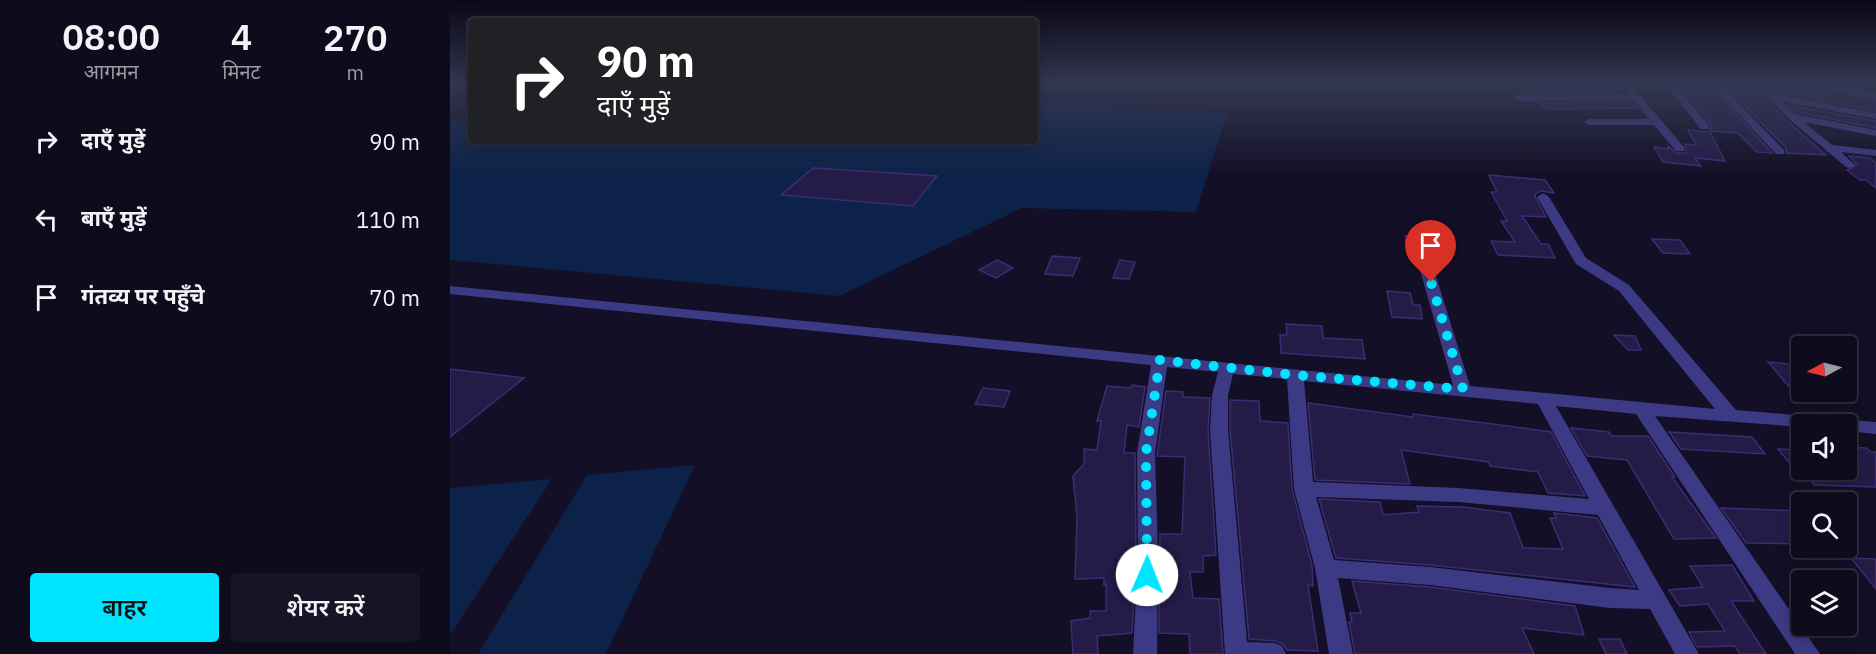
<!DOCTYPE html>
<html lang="hi">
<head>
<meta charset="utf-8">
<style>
	body { margin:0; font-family:"IBM Plex Sans","Noto Sans Devanagari",sans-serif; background:#171425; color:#f1f3f6; height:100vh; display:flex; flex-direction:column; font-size:22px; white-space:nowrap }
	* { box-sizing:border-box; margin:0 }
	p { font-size:20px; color:#9b9ba3 }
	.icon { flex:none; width:33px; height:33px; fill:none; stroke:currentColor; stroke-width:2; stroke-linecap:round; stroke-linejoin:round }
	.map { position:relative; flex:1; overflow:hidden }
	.side { display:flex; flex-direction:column; background:#0e0b1c; width:450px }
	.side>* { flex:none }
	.hud { position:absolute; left:18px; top:18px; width:570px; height:126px; border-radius:6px; box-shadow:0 3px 15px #0003,0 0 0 2px #2e2b3b; background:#202124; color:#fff; overflow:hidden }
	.needle { width:39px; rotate:263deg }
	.controls { position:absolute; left:1341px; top:336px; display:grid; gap:12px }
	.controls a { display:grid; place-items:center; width:66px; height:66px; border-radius:6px; background:#0e0b1c; box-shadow:0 3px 15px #0003,0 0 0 2px #2e2b3b; font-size:30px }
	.pin { position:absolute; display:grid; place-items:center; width:51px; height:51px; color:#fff; margin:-62px -26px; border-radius:50% 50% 50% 0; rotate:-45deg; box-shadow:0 0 6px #0007 }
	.pin .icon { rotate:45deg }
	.me { position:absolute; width:66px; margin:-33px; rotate:1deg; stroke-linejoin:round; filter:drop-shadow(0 0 4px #0008) }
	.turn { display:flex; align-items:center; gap:21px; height:126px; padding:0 30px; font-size:27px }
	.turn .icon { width:78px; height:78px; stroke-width:2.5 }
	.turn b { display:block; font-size:42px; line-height:51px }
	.eta { display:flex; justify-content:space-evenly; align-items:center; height:102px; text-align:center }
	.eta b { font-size:36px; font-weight:600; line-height:42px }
	.button { display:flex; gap:12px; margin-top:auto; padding:12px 30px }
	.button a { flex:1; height:69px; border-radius:6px; background:#00e5ff; color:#111; font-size:24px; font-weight:600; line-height:69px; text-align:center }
	.button a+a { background:#171425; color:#f1f3f6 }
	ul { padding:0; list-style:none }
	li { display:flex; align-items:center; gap:18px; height:78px; padding:0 30px }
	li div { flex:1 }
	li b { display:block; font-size:22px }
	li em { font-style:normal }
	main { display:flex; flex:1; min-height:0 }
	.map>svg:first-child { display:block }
	.water { fill:#0c2248 }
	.building { fill:#241b47; stroke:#3b2d73; stroke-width:1.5 }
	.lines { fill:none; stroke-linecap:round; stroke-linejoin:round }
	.street { fill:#3d3a85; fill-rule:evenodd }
	.route { stroke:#00e5ff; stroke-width:10; stroke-dasharray:0 18 }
</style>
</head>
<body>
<main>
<section class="side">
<div class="eta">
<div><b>08:00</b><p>आगमन</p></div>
<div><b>4</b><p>मिनट</p></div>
<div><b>270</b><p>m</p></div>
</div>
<ul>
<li><svg class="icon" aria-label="right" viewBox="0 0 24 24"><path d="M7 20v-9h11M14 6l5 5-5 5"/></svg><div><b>दाएँ मुड़ें</b></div><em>90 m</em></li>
<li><svg class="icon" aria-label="left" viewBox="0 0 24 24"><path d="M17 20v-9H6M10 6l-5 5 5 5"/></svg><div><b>बाएँ मुड़ें</b></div><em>110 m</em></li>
<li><svg class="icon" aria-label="arrive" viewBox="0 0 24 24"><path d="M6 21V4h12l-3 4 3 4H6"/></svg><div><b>गंतव्य पर पहुँचे</b></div><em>70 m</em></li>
</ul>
<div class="button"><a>बाहर</a><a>शेयर करें</a></div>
</section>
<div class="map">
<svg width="1426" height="654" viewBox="0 0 1426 654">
	<rect width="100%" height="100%" fill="#130f26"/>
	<g class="water">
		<polygon points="585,103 777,113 746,212 572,208 389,296 0,260 0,122 21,115 21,141 585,141"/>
		<polygon points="245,465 156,654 28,654 137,475"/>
		<polygon points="102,479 0,635 0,488"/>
	</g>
	<g class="building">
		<polygon points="1066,84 1152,84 1164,92 1077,93"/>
		<polygon points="1227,84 1259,84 1322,153 1307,152 1288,133 1261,131 1261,124"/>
		<polygon points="1273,84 1304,86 1336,120 1376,155 1336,153 1336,148"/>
		<polygon points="1318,84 1355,84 1426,101 1426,111 1325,92"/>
		<polygon points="1179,102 1187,108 1097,109 1090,103"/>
		<polygon points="1338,105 1426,121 1426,128 1346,112"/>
		<polygon points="1238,130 1260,132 1275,161 1245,158 1251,166 1213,162 1204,147 1218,149 1218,146 1226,153 1236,153 1235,144 1246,145"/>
		<polygon points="1399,156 1420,158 1426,163 1426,188 1416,180 1410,180 1397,170 1407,165"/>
		<polygon points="363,168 412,171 487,176 463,206 331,195"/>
		<polygon points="1039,175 1095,180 1104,193 1092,191 1086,193 1085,196 1096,217 1072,216 1091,244 1098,244 1105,258 1048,255 1041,241 1065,242 1051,221 1057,221 1041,192 1047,192"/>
		<polygon points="955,236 971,238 975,253 959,252"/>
		<polygon points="1202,239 1230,240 1240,254 1213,253"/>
		<polygon points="602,256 630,258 623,276 595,274"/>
		<polygon points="547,260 563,268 546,278 529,270"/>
		<polygon points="670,260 685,262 679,279 663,278"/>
		<polygon points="937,291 960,293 963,305 970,305 972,319 942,317"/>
		<polygon points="836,324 872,326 873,338 912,340 915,359 831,353 830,335 837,335"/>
		<polygon points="1164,335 1185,336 1191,350 1178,350"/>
		<polygon points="1318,362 1352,365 1352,402"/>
		<polygon points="0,369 74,378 0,437"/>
		<polygon points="682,385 695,387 689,427 677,425 674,453 685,453 686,555 682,633 647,636 648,654 623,654 621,621 640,618 640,611 656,611 656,584 654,585 654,578 625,579 627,517 623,476 634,464 634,449 647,450 651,421 647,421 657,386 681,388"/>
		<polygon points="533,388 560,391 554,407 525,404"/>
		<polygon points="716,391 733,392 733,397 760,398 758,430 766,555 753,556 753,572 740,572 743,598 769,599 773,654 740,654 739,634 709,633 710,534 732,534 735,457 707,456"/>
		<polygon points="780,400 809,401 810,421 838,423 842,489 862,565 863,586 858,585 868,651 837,650 833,644 825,641 799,639 780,430"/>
		<polygon points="858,403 963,417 963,414 1035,423 1101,432 1135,496 1098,493 1088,472 1040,466 1039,462 951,450 960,484 865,480"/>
		<polygon points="1121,428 1159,432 1161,436 1198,436 1225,477 1222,477 1266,538 1224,539 1177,460 1137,456"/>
		<polygon points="1219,432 1302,437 1315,454 1231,449"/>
		<polygon points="1396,447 1416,448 1421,452 1426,452 1426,487 1364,485 1352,470 1352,478 1328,449 1352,450 1352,470 1396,470"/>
		<polygon points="869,499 930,502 933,515 969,512 967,506 1013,507 1060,513 1073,548 1113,549 1100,518 1106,518 1104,513 1147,518 1185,587 980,565 886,558"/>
		<polygon points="1271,508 1352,511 1352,544 1296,543"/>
		<polygon points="1401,558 1426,559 1426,589"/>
		<polygon points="1282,565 1304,601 1281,601 1316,654 1290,654 1285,646 1247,647 1239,632 1275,631 1258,604 1230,606 1219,590 1253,587 1240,566"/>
		<polygon points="902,581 980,587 1125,606 1134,635 1072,628 1084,654 905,654 899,622 902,622 900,613 911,613"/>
		<polygon points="1149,639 1170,639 1177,654 1156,654"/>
	</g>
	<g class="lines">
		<g class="street">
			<polygon points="701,84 709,84 709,85 705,88"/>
			<polygon points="1171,84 1180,84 1234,147 1234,151 1226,151 1204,125 1139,125 1134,122 1139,119 1199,119 1183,100 1068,101 1063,98 1068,95 1179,94"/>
			<polygon points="1215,84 1224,84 1259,125 1259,129 1251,129"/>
			<polygon points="1261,84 1270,84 1334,150 1334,154 1326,154"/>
			<polygon points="1305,84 1314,84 1324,94 1426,113 1426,119 1331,101 1345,114 1426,130 1426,136 1354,122 1382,145 1426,150 1426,156 1391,152 1405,165 1400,168 1396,167 1338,118"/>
			<polygon points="1357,84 1378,84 1426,93 1426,99"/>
			<path d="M1093 193 1099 197 1136 258 1179 285 1286 410 1426 422V434L1396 431V424H1352V427L1205 416 1370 654H1345L1186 414 1106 406 1249 654H1225L1200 609 1160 608 980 585 888 578 903 654H879L865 568 844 489 837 379 783 374 778 395V430L797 642 824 643 832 646 836 654H775L760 430 762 395 768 372 717 367 705 453 708 555 707 654H683L688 555 687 453 701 365 0 294V286L1003 385 967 260 974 256 981 260 1020 386 1265 409 1169 291 1126 264 1087 197ZM854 381 1088 404 1139 499 1008 488 863 482ZM866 497 1008 502 1148 515 1189 590 1160 588 980 567 884 560Z"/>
		</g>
	</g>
	<linearGradient id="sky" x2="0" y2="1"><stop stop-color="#0a0815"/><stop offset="0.48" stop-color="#333752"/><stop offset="1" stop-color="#333752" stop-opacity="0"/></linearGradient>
	<rect width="1426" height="176" fill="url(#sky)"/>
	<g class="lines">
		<polyline class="route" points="697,575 696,453 710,360 845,375 1013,389 981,282"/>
	</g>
</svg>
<div class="controls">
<a><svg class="needle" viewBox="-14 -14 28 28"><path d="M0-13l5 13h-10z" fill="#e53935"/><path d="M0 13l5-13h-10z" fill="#9b9ba3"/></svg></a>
<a><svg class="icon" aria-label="sound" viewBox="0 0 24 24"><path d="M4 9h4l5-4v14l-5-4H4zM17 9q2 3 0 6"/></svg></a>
<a><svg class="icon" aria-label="search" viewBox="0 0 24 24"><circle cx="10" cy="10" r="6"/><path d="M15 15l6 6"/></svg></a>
<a><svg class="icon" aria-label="layers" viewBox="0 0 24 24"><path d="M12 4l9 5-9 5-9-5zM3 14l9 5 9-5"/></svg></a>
</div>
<div class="pin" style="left:981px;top:282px;background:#d93025"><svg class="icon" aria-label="arrive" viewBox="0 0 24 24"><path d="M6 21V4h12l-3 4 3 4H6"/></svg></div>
<svg class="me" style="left:697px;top:575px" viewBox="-20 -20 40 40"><circle r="19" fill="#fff"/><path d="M0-13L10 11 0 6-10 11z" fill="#00e5ff"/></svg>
<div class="hud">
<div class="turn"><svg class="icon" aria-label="right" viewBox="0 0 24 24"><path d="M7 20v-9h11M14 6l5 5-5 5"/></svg><div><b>90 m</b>दाएँ मुड़ें</div></div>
</div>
</div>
</main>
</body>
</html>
